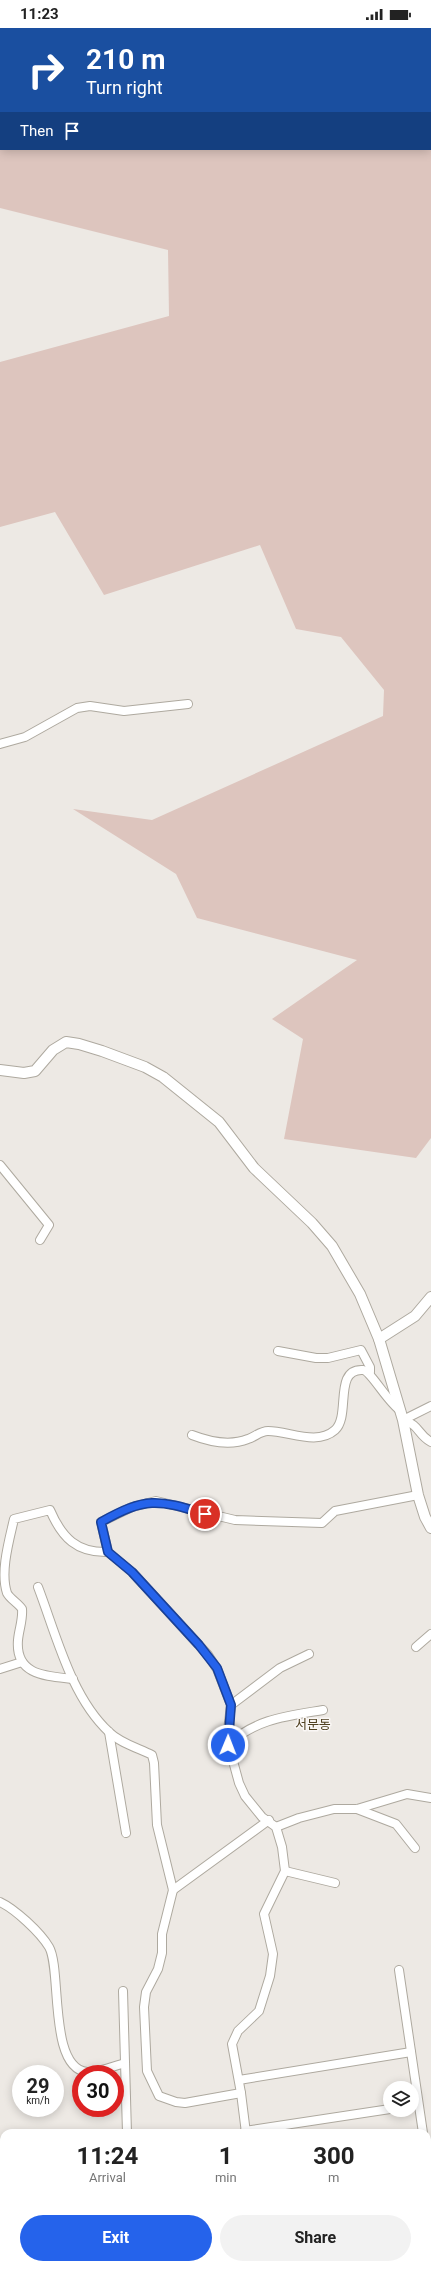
<!DOCTYPE html>
<html lang="en">
<head>
<meta charset="utf-8">
<style>
	body { margin:0; font-family:Roboto,"Noto Sans KR",sans-serif; background:#f2f2f2; color:#222; height:100vh; display:flex; flex-direction:column; font-size:15px; white-space:nowrap }
	* { box-sizing:border-box; margin:0 }
	p { font-size:13px; color:#767676 }
	.icon { flex:none; width:22px; height:22px; fill:none; stroke:currentColor; stroke-width:2; stroke-linecap:round; stroke-linejoin:round }
	.map { position:relative; flex:1; overflow:hidden }
	.drawer { position:absolute; left:0px; top:2101px; width:431px; height:140px; display:flex; flex-direction:column; background:#fff; border-radius:12px 12px 0 0; box-shadow:0 2px 10px #0003 }
	.drawer>* { flex:none }
	.hud { position:absolute; left:0px; top:0px; width:431px; height:122px; box-shadow:0 2px 10px #0003; background:#1a4fa0; color:#fff; overflow:hidden }
	.tools { position:absolute; left:383px; top:2053px; display:grid; gap:8px }
	.tools a { display:grid; place-items:center; width:36px; height:36px; border-radius:50%; background:#fff; box-shadow:0 2px 10px #0003; font-size:20px }
	.speed { position:absolute; left:12px; top:2037px; display:flex; gap:8px; font-size:20px; font-weight:700; text-align:center }
	.speed>* { display:grid; place-content:center; width:52px; height:52px; border-radius:50%; background:#fff; box-shadow:0 2px 10px #0003; line-height:1 }
	.speed small { font-size:10px; font-weight:400 }
	.speed .limit { border:6px solid #d22; background:#fff; color:#111 }
	.pin { position:absolute; display:grid; place-items:center; width:34px; height:34px; color:#fff; margin:-17px; border:2px solid #fff; border-radius:50%; box-shadow:0 1px 4px #0007 }
	.me { position:absolute; width:44px; margin:-22px; rotate:1deg; stroke-linejoin:round; filter:drop-shadow(0 0 3px #0008) }
	.turn { display:flex; align-items:center; gap:14px; height:84px; padding:0 20px; font-size:18px }
	.turn .icon { width:52px; height:52px; stroke-width:2.5 }
	.turn b { display:block; font-size:28px; line-height:34px }
	.then { display:flex; align-items:center; height:38px; padding:0 20px; background:#0003; gap:8px; font-size:15px }
	.eta { display:flex; justify-content:space-evenly; align-items:center; height:68px; text-align:center }
	.eta b { font-size:24px; font-weight:700; line-height:28px }
	.primary-button { display:flex; gap:8px; margin-top:auto; padding:8px 20px }
	.primary-button a { flex:1; height:46px; border-radius:24px; background:#2563eb; color:#fff; font-size:16px; font-weight:700; line-height:46px; text-align:center }
	.primary-button a+a { background:#f2f2f2; color:#222 }
	.status { display:flex; justify-content:space-between; align-items:center; height:28px; padding:0 20px; background:#fff; direction:ltr }
	.status svg { height:11px; fill:currentColor }
	.map>svg:first-child { display:block }
	.green { fill:#ddc5be }
	.lines { fill:none; stroke-linecap:round; stroke-linejoin:round }
	.minor-casing { stroke:#aea99f; stroke-width:10 }
	.tertiary-casing { stroke:#aea99f; stroke-width:12 }
	.primary-casing { stroke:#c9c7c2; stroke-width:14 }
	.minor { stroke:#fff; stroke-width:8 }
	.tertiary { stroke:#fff; stroke-width:10 }
	.primary { stroke:#a18f6b; stroke-width:12 }
	.route-casing { stroke:#184099; stroke-width:10 }
	.route { stroke:#2563eb; stroke-width:7 }
	.labels { text-anchor:middle; stroke-width:3; stroke-linejoin:round; paint-order:stroke }
	.quarter-label { font-size:13px; fill:#504121; stroke:#faf7f5 }
</style>
</head>
<body>
<div class="status"><b>11:23</b><svg viewBox="0 0 49 12"><path d="M0 12V9h3v3zM5 12V6h3v6zM10 12V3h3v9zM15 12V0h3v12zM26 1h20v11H26zM47 4h2v5h-2z"/></svg></div>
<div class="map">
<svg width="431" height="2241" viewBox="0 0 431 2241">
	<rect width="100%" height="100%" fill="#ede9e4"/>
	<polygon class="green" points="0,59 1,121 430,121 431,93 431,1110 416,1130 284,1111 303,1011 272,991 357,932 197,890 176,846 73,781 152,792 383,688 384,662 341,609 296,601 260,517 104,567 55,484 0,499 0,334 169,288 168,222 0,180"/>
	<g class="lines">
		<defs>
			<g id="minor">
				<polyline points="0,716 25,709 77,680 90,678 124,683 188,676"/>
				<polyline points="0,1137 49,1197 40,1212"/>
				<polyline points="278,1323 316,1330 328,1330 361,1322 370,1339 370,1344"/>
				<path d="M403 1392C420 1397 417 1406 431 1414"/>
				<polyline points="403,1392 431,1378"/>
				<path d="M192 1407C210 1414 230 1418 248 1411 255 1409 260 1403 268 1403 289 1403 317 1418 335 1402 351 1388 333 1340 363 1342 371 1343 388 1375 401 1383"/>
				<polyline points="108,1524 101,1494 132,1479 156,1473 235,1492 322,1495 335,1483 418,1467"/>
				<path d="M38 1559C56 1606 71 1669 109 1704 120 1715 138 1720 152 1727L154 1735 157 1797 173 1862 162 1906V1925L158 1941 146 1964 144 1979 147 2043 159 2068 176 2074 185 2075 241 2065 246 2105"/>
				<polyline points="416,1619 431,1606"/>
				<polyline points="0,1641 22,1634"/>
				<path d="M73 1651C47 1648 15 1648 18 1612 19 1601 23 1592 22 1581 18 1575 10 1571 7 1565 0 1544 9 1513 14 1491L50 1482C62 1510 77 1525 108 1524L132 1544 208 1627 217 1641 231 1677 227 1711 239 1755 245 1768 262 1789 276 1799 282 1819 285 1843 264 1886 273 1926 270 1948 259 1983 238 2003 232 2016 241 2065"/>
				<polyline points="231,1677 280,1640 309,1626"/>
				<polyline points="109,1704 126,1805"/>
				<path d="M228 1717C255 1691 287 1688 323 1682"/>
				<polyline points="357,1781 396,1796 415,1820"/>
				<polyline points="276,1799 299,1790 334,1781 357,1781 407,1766 431,1770"/>
				<polyline points="285,1843 335,1855"/>
				<polyline points="173,1862 269,1792"/>
				<path d="M0 1874C15 1881 40 1904 49 1919 62 1941 48 2040 87 2044 98 2045 114 2038 125 2035"/>
				<polyline points="399,1942 423,2105"/>
				<polyline points="123,1963 127,2105"/>
				<polyline points="239,2052 411,2024"/>
				<polyline points="245,2103 390,2081"/>
				<polyline points="427,2130 431,2157"/>
			</g>
			<g id="tertiary">
				<polyline points="0,1042 24,1045 35,1043 53,1022 66,1014 79,1016 102,1023 145,1039 163,1049 219,1094 254,1140 312,1195 332,1218 360,1266 379,1311 403,1392 418,1467 425,1489 431,1500"/>
				<polyline points="379,1311 415,1288 431,1269"/>
			</g>
			<g id="primary">
				<polyline points="427,2166 431,2166"/>
				<polyline points="17,2241 37,2237"/>
			</g>
		</defs>
		<use href="#minor" class="minor-casing"/>
		<use href="#tertiary" class="tertiary-casing"/>
		<use href="#primary" class="primary-casing"/>
		<use href="#minor" class="minor"/>
		<use href="#tertiary" class="tertiary"/>
		<use href="#primary" class="primary"/>
	</g>
	<g class="lines">
		<defs>
			<path id="route" d="M205 1486C157 1471 146 1469 101 1494L108 1524 132 1544 199 1617 217 1640 231 1677 228 1717"/>
		</defs>
		<use href="#route" class="route-casing"/>
		<use href="#route" class="route"/>
	</g>
	<g class="labels">
		<g class="quarter-label">
			<text x="313" y="1701">서문동</text>
		</g>
	</g>
</svg>
<div class="tools">
<a><svg class="icon" aria-label="layers" viewBox="0 0 24 24"><path d="M12 4l9 5-9 5-9-5zM3 14l9 5 9-5"/></svg></a>
</div>
<div class="speed"><div>29<small>km/h</small></div><div class="limit">30</div></div>
<div class="pin" style="left:205px;top:1486px;background:#d93025"><svg class="icon" aria-label="arrive" viewBox="0 0 24 24"><path d="M6 21V4h12l-3 4 3 4H6"/></svg></div>
<svg class="me" style="left:228px;top:1717px" viewBox="-20 -20 40 40"><circle r="17" fill="#2563eb" stroke="#fff" stroke-width="3"/><path d="M0-11L8 9 0 5-8 9z" fill="#fff"/></svg>
<div class="hud">
<div class="turn"><svg class="icon" aria-label="right" viewBox="0 0 24 24"><path d="M7 20v-9h11M14 6l5 5-5 5"/></svg><div><b>210 m</b>Turn right</div></div>
<div class="then">Then<svg class="icon" aria-label="arrive" viewBox="0 0 24 24"><path d="M6 21V4h12l-3 4 3 4H6"/></svg></div>
</div>
<section class="drawer">
<div class="eta">
<div><b>11:24</b><p>Arrival</p></div>
<div><b>1</b><p>min</p></div>
<div><b>300</b><p>m</p></div>
</div>
<div class="primary-button"><a>Exit</a><a>Share</a></div>
</section>
</div>
</body>
</html>
